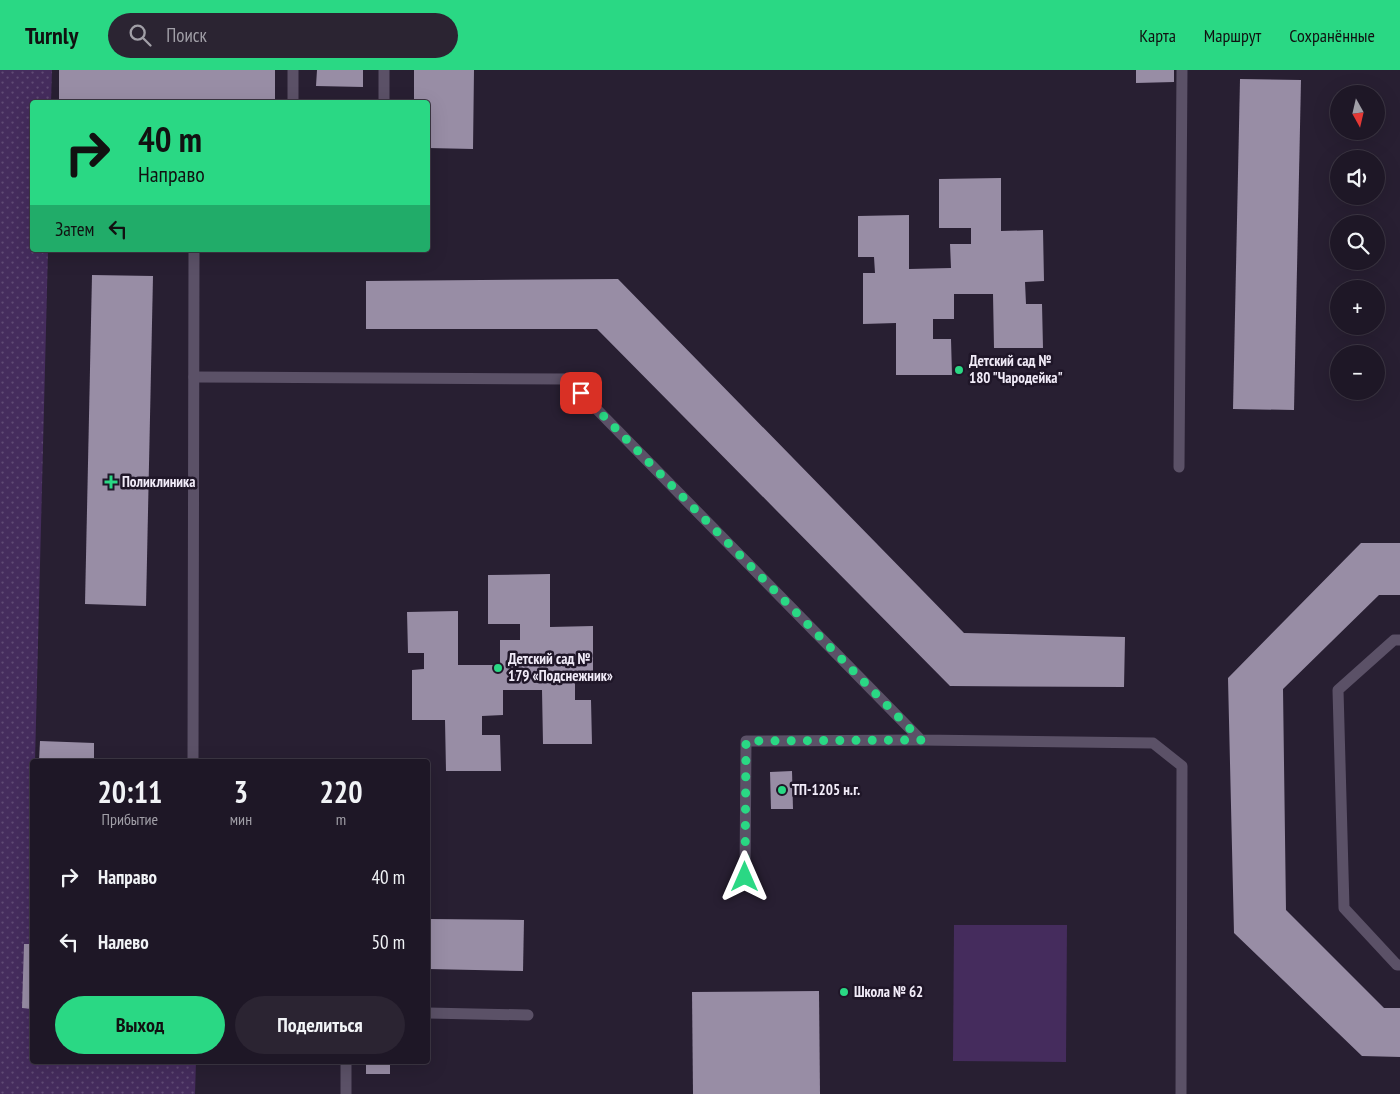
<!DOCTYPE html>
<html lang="ru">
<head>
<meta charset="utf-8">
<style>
	body { margin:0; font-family:"PT Sans Narrow",sans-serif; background:#2b2432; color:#f1f3f6; height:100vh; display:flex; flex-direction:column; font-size:19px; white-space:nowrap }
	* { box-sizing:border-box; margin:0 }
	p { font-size:16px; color:#a19fa7 }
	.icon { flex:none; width:28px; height:28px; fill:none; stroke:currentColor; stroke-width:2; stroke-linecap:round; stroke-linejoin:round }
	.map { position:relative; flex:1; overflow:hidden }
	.details { position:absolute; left:30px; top:689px; width:400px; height:305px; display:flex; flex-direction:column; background:#1e1726; border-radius:5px; box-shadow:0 5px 20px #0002,0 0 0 1px #3c3643 }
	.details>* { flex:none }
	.top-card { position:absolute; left:30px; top:30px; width:400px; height:152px; border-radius:5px; box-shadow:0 5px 20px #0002,0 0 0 1px #3c3643; background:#2ad884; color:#111; overflow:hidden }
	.needle { width:32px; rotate:172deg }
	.buttons { position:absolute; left:1330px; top:15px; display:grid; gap:10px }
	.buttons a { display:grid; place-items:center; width:55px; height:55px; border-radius:50%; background:#1e1726; box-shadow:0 5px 20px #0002,0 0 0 1px #3c3643; font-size:25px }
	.pin { position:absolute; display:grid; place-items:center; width:42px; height:42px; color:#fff; margin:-21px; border-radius:10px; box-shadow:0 2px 8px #0006 }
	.me { position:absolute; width:55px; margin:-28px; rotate:0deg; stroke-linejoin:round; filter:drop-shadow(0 0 4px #0008) }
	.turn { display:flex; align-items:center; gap:18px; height:105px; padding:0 25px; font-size:22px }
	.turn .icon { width:65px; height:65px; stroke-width:2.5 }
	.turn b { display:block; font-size:35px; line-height:42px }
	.then { display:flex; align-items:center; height:48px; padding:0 25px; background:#0003; gap:10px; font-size:19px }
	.eta { display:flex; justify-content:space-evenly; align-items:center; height:85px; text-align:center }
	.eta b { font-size:30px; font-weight:700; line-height:35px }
	.primary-button { display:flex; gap:10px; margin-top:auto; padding:10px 25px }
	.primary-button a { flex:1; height:58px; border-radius:30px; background:#2ad884; color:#111; font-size:20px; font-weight:700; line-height:58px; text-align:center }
	.primary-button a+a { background:#2b2432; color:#f1f3f6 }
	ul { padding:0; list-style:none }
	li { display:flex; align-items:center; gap:15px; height:65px; padding:0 25px }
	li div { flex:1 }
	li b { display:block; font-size:19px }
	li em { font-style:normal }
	header { display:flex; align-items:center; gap:30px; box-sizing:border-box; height:70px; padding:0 25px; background:#2ad884; color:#111 }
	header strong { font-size:24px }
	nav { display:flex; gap:28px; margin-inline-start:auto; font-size:18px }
	.search { width:350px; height:45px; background:#2b2432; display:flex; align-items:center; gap:12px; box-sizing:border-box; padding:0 18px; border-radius:28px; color:#a19fa7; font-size:19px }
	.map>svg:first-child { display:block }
	.park { fill:url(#park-dots) }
	.pitch { fill:#452c5d }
	.building { fill:#988da5 }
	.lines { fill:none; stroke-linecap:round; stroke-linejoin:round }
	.lane { stroke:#5b5167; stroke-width:11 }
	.route { stroke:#2ad884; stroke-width:9; stroke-dasharray:0 16.2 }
	.poi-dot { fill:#2ad884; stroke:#1f1628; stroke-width:2 }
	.labels { text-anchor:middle; stroke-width:5; stroke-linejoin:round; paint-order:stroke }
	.poi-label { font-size:15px; font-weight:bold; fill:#f1ebf8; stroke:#1f1628; text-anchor:start }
</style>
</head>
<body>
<header>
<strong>Turnly</strong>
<div class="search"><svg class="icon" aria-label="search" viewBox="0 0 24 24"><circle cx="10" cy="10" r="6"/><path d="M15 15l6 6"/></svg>Поиск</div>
<nav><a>Карта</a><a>Маршрут</a><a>Сохранённые</a></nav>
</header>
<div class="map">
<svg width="1400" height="1024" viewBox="0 0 1400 1024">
	<defs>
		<pattern id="park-dots" width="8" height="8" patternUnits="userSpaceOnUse" patternTransform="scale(1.25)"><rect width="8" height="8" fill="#452c5d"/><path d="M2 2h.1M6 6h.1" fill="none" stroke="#604b75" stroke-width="1.8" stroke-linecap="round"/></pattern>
	</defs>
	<rect width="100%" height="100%" fill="#281f32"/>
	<polygon class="park" points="0,0 52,0 51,32 32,32 32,180 48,180 35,691 32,691 29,979 32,979 32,991 196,991 195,1024 0,1024"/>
	<polygon class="pitch" points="954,855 1067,855 1066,992 953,991"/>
	<g class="building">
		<polygon points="59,0 275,0 275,32 229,32 229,30 59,31"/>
		<polygon points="317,0 363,0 363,17 316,16"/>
		<polygon points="414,0 474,0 473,79 428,78 428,32 414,32"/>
		<polygon points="1136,0 1174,0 1174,12 1136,13"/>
		<polygon points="1240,9 1301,10 1294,340 1233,339"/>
		<polygon points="1001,108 1001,161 1043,160 1044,211 1025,212 1026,234 1042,234 1043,278 994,278 993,224 954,224 954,249 933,249 933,269 951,269 952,305 896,305 896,253 863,254 863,203 875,203 874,187 858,187 858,146 909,145 909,199 951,198 950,174 971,174 971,158 939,158 939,109"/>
		<polygon points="92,205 153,206 146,536 85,534"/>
		<polygon points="618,209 964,563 1125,567 1124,617 950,616 597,259 366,259 366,211"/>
		<polygon points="1361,473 1400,473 1400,525 1379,525 1283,619 1286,840 1384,938 1400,938 1400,987 1362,986 1234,863 1228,608"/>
		<polygon points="550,504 550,557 593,556 593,608 575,608 575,630 591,630 592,674 543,674 542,620 503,620 503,645 482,646 482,665 500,665 501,701 446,701 445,650 412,650 412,600 424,599 424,583 408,583 407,542 458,541 458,595 500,595 500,570 520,570 520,554 488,554 488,505"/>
		<polygon points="40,671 94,673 94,691 39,691"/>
		<polygon points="792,701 793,739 771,739 770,702"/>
		<polygon points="428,849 524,850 523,901 428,899"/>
		<polygon points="24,874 32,874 32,939 22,938"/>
		<polygon points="819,921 820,1024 693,1024 692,922"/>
		<rect x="366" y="991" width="24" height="13"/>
	</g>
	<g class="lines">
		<g class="lane">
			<polyline points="293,32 293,0"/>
			<polyline points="384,32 384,0"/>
			<polyline points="194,307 567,309 921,670 1153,673 1182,696 1181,1024"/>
			<polyline points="1179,397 1182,0"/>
			<polyline points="1400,570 1394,570 1338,620 1344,838 1397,895 1400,895"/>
			<polyline points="193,691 194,180"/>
			<polyline points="745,807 746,671 921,670"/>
			<polyline points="428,943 528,945"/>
			<polyline points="346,1024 346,991"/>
		</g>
	</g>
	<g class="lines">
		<polyline class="route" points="581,323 921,670 746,671 745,807"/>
	</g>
	<g class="poi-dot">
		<circle cx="959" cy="300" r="5"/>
		<path d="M108.5 404.5h5v5h5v5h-5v5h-5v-5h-5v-5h5z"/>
		<circle cx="498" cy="598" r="5"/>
		<circle cx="782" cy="720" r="5"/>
		<circle cx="844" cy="922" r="5"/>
	</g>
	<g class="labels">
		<g class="poi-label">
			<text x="969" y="296">Детский сад №<tspan x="969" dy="17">180 "Чародейка"</tspan></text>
			<text x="122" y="417">Поликлиника</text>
			<text x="508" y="594">Детский сад №<tspan x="508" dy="17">179 «Подснежник»</tspan></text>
			<text x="792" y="725">ТП-1205 н.г.</text>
			<text x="854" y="927">Школа № 62</text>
		</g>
	</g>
</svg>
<div class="buttons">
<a><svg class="needle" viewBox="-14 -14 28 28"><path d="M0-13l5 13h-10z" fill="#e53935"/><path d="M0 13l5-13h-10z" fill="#a19fa7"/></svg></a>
<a><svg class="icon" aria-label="sound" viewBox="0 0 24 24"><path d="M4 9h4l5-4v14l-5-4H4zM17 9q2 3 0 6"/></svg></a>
<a><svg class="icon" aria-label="search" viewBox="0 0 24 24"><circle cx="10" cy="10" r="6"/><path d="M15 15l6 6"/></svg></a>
<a>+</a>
<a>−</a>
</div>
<div class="pin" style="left:581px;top:323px;background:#d93025"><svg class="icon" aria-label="arrive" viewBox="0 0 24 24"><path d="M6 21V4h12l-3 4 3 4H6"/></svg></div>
<svg class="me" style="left:745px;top:807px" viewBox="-20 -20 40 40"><path d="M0-17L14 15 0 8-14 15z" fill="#2ad884" stroke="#fff" stroke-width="4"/></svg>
<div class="top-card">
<div class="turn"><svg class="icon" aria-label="right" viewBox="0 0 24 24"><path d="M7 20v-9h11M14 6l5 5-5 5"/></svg><div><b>40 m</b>Направо</div></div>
<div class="then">Затем<svg class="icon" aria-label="left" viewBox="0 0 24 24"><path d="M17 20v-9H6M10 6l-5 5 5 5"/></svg></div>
</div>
<section class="details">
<div class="eta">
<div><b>20:11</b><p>Прибытие</p></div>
<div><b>3</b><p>мин</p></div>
<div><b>220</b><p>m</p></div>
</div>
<ul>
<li><svg class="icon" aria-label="right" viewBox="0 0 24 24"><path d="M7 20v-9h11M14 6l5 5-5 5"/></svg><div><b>Направо</b></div><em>40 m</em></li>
<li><svg class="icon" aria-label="left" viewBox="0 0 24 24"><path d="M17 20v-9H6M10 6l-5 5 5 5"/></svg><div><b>Налево</b></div><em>50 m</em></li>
</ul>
<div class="primary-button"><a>Выход</a><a>Поделиться</a></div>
</section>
</div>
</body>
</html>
